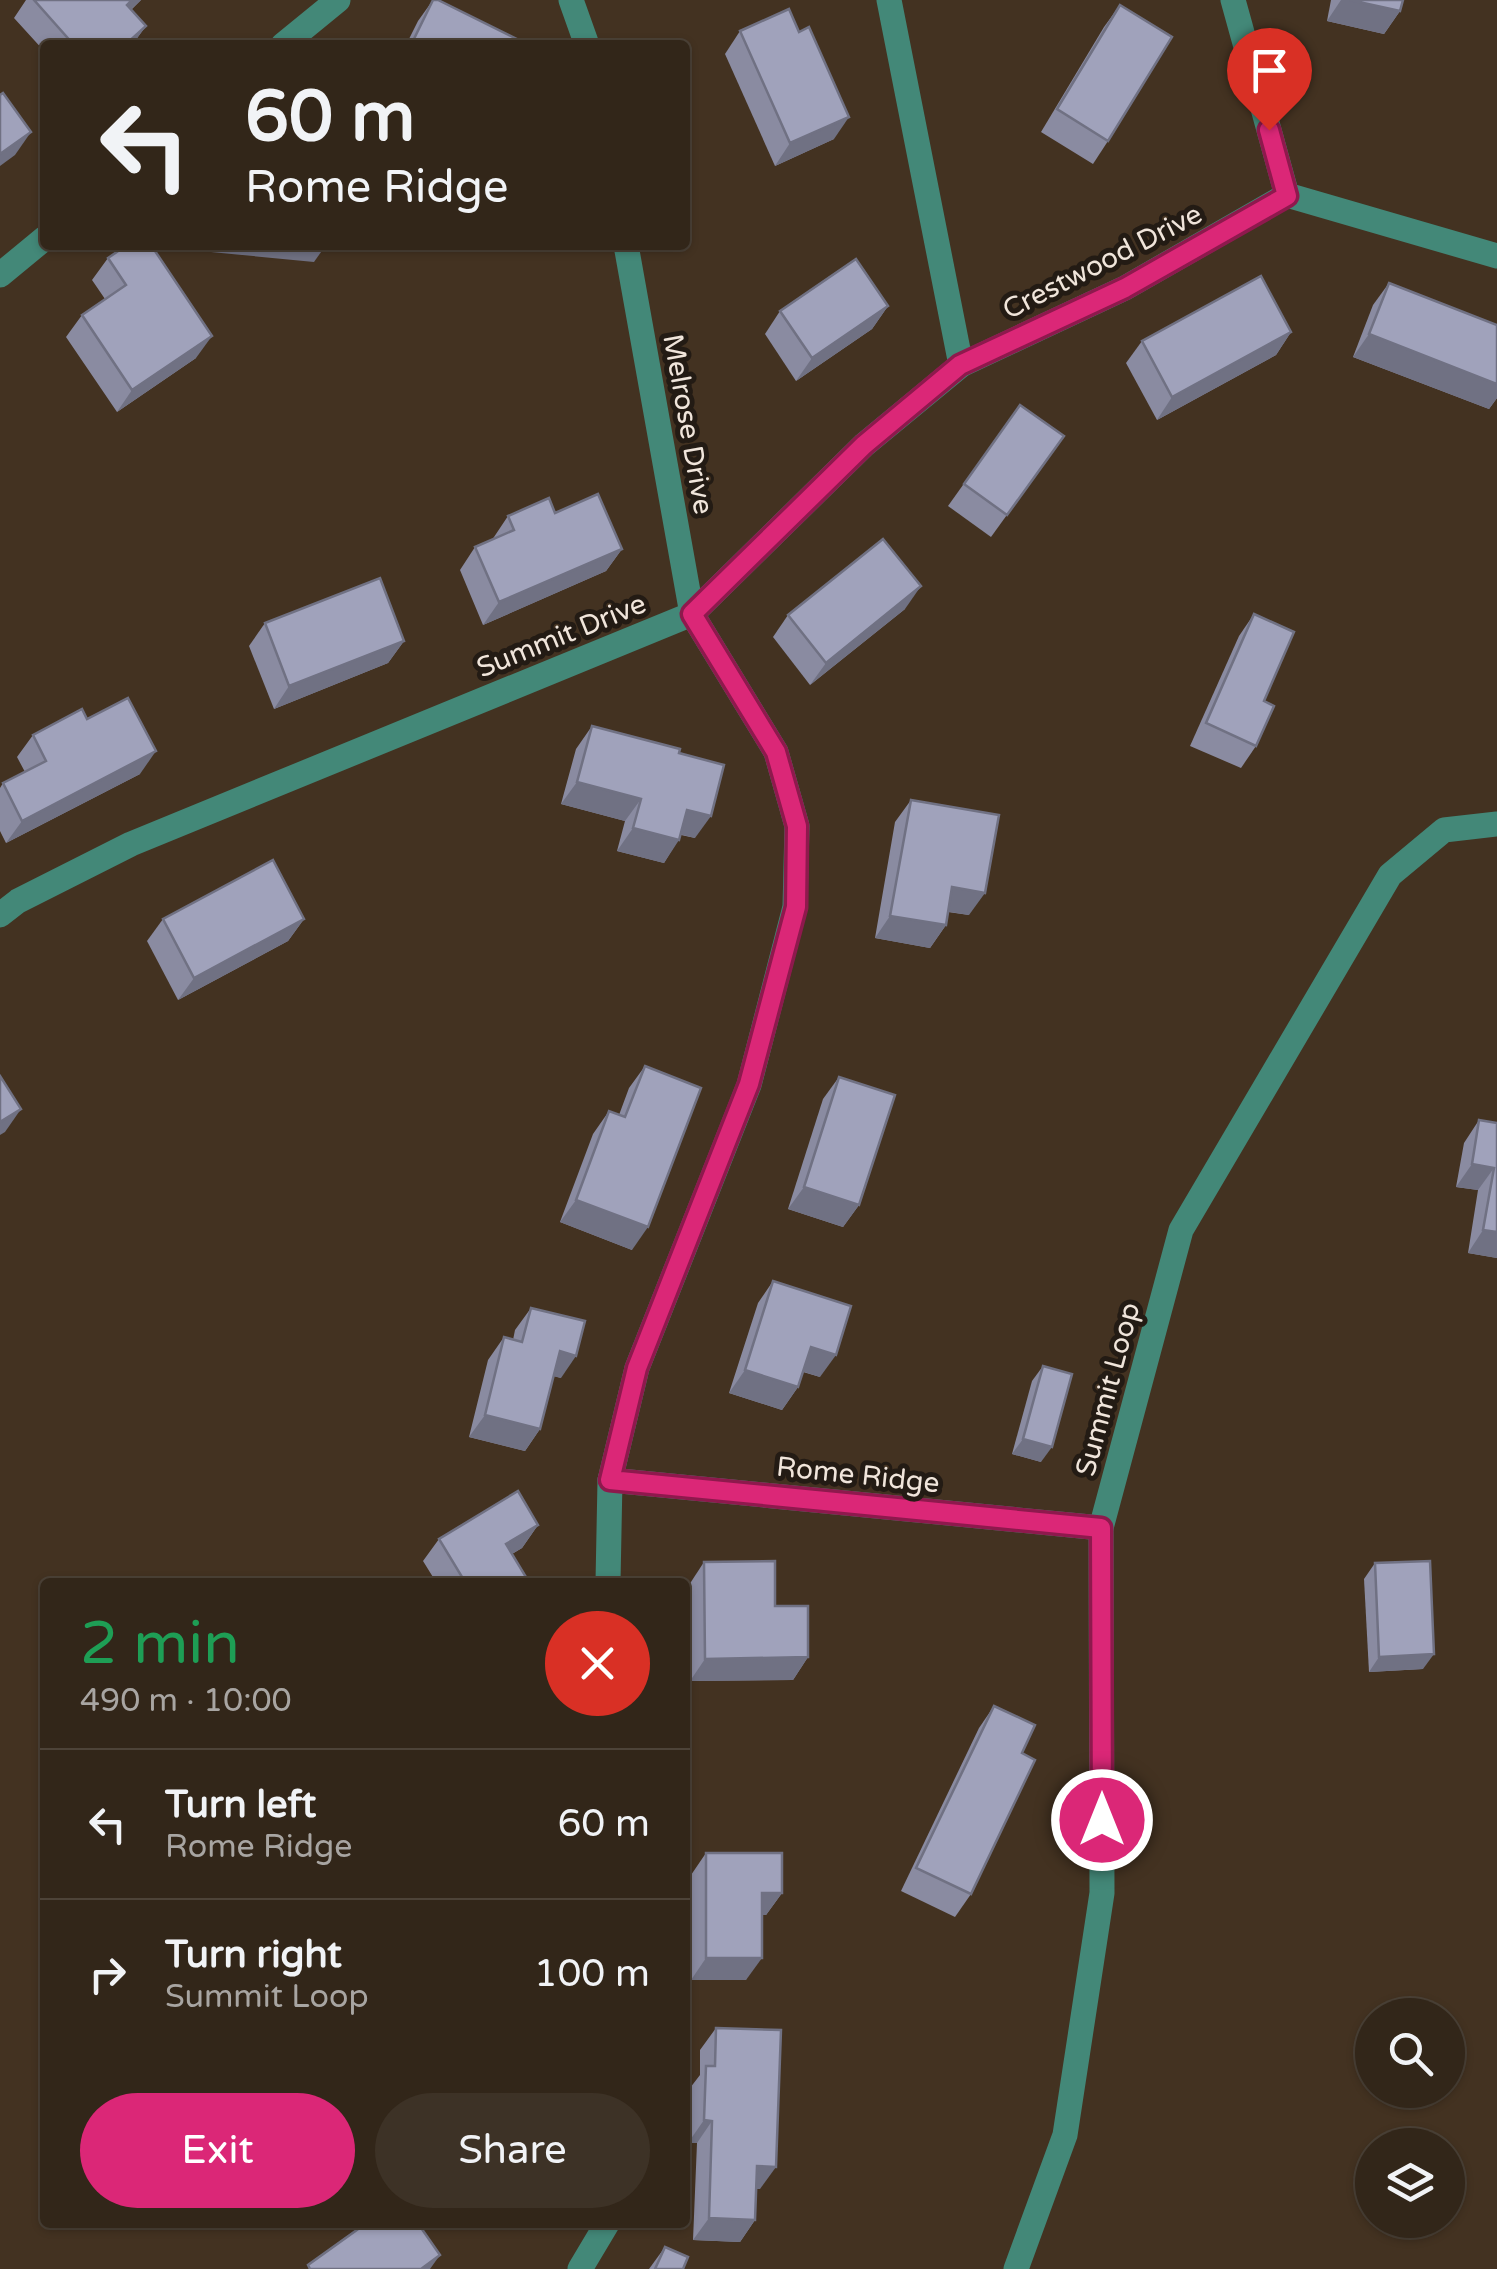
<!DOCTYPE html>
<html lang="en">
<head>
<meta charset="utf-8">
<style>
	body { margin:0; font-family:"Varela Round",sans-serif; background:#3d3226; color:#f1f3f6; height:100vh; display:flex; flex-direction:column; font-size:38px; white-space:nowrap }
	* { box-sizing:border-box; margin:0 }
	p { font-size:32px; color:#a8a5a2 }
	.icon { flex:none; width:55px; height:55px; fill:none; stroke:currentColor; stroke-width:2; stroke-linecap:round; stroke-linejoin:round }
	.map { position:relative; flex:1; overflow:hidden }
	.side { position:absolute; left:40px; top:1578px; width:650px; height:650px; display:flex; flex-direction:column; background:#322619; border-radius:10px; box-shadow:0 2px 8px #0004,0 0 0 2px #4d4338 }
	.side>* { flex:none }
	.hud { position:absolute; left:40px; top:40px; width:650px; height:210px; border-radius:10px; box-shadow:0 2px 8px #0004,0 0 0 2px #4d4338; background:#322619; color:#f1f3f6; overflow:hidden }
	.controls { position:absolute; left:1355px; top:1998px; display:grid; gap:20px }
	.controls a { display:grid; place-items:center; width:110px; height:110px; border-radius:50%; background:#322619; box-shadow:0 2px 8px #0004,0 0 0 2px #4d4338; font-size:50px }
	.pin { position:absolute; display:grid; place-items:center; width:85px; height:85px; color:#fff; margin:-102px -42px; border-radius:50% 50% 50% 0; rotate:-45deg; box-shadow:0 0 10px #0007 }
	.pin .icon { rotate:45deg }
	.me { position:absolute; width:110px; margin:-55px; rotate:0deg; stroke-linejoin:round; filter:drop-shadow(0 0 8px #0008) }
	.turn { display:flex; align-items:center; gap:35px; height:210px; padding:0 40px; font-size:45px }
	.turn .icon { width:130px; height:130px; stroke-width:2.5 }
	.turn b { display:block; font-size:70px; line-height:85px }
	.round { display:grid; place-items:center; flex:none; width:105px; height:105px; border-radius:52px; background:#3d3226 }
	.overview { display:flex; align-items:center; justify-content:space-between; height:170px; padding:0 40px }
	h1 { font-size:60px; font-weight:600; line-height:75px; color:#1e9e55 }
	.button { display:flex; gap:20px; margin-top:auto; padding:20px 40px }
	.button a { flex:1; height:115px; border-radius:60px; background:#db2777; color:#fff; font-size:40px; font-weight:600; line-height:115px; text-align:center }
	.button a+a { background:#3d3226; color:#f1f3f6 }
	ul { padding:0; list-style:none }
	li { display:flex; align-items:center; gap:30px; height:150px; padding:0 40px; border-top:2px solid #4d4338 }
	li div { flex:1 }
	li b { display:block; font-size:38px }
	li em { font-style:normal }
	.map>svg:first-child { display:block }
	.lines { fill:none; stroke-linecap:round; stroke-linejoin:round }
	.minor { stroke:#438878; stroke-width:25 }
	.wall { fill:#8a8ba1 }
	.shaded-wall { fill:#707183 }
	.building { fill:#a0a2bb; stroke:#707183; stroke-width:2.5 }
	.route-casing { stroke:#8e194d; stroke-width:25 }
	.route { stroke:#db2777; stroke-width:18 }
	.labels { text-anchor:middle; stroke-width:10; stroke-linejoin:round; paint-order:stroke }
	.street-label { font-size:28px; fill:#f0e5db; stroke:#231b14 }
</style>
</head>
<body>
<div class="map">
<svg width="1497" height="2269" viewBox="0 0 1497 2269">
	<rect width="100%" height="100%" fill="#433221"/>
	<g class="lines">
		<g class="minor">
			<polyline points="571,0 587,45"/>
			<polyline points="1233,0 1287,195"/>
			<polyline points="283,45 338,0"/>
			<polyline points="0,275 45,238"/>
			<polyline points="961,365 1125,288 1287,195 1497,256"/>
			<polyline points="0,915 18,901 131,844 692,614 864,445 961,365 889,0"/>
			<polyline points="610,1480 1101,1528"/>
			<polyline points="608,1582 610,1480 637,1368 749,1085 795,907 797,826 776,752 692,614 626,245"/>
			<polyline points="580,2269 608,2222"/>
			<polyline points="1016,2269 1065,2135 1102,1893 1101,1528 1181,1230 1390,875 1444,830 1497,824"/>
		</g>
	</g>
	<g class="wall">
		<polygon points="26,0 141,0 131,10 146,26 132,45 45,45 45,52 14,18"/>
		<polygon points="433,0 529,45 406,45 418,21"/>
		<polygon points="1331,0 1403,0 1400,11 1384,34 1327,21"/>
		<polygon points="1120,5 1108,141 1093,164 1041,132 1104,27"/>
		<polygon points="740,31 834,139 775,166 725,54"/>
		<polygon points="108,258 196,358 117,412 66,337 82,315 105,299 92,280"/>
		<polygon points="1389,283 1497,325 1497,398 1489,409 1353,357 1373,305"/>
		<polygon points="888,306 872,329 796,381 765,334 780,311"/>
		<polygon points="1291,332 1276,355 1157,420 1126,363 1142,341"/>
		<polygon points="1020,405 1064,436 991,537 948,506"/>
		<polygon points="555,513 622,549 606,571 483,625 460,570 475,547 492,540 508,516"/>
		<polygon points="905,609 810,685 773,637 788,615"/>
		<polygon points="1254,614 1264,701 1256,746 1241,768 1190,746 1239,636"/>
		<polygon points="265,623 404,641 388,663 274,709 249,646"/>
		<polygon points="87,719 140,774 6,843 0,831 0,788 3,783 25,772 17,757 33,735"/>
		<polygon points="592,726 679,753 695,838 681,835 664,863 617,851 625,821 561,804 576,749"/>
		<polygon points="911,800 969,915 948,912 946,925 930,948 875,938 895,822"/>
		<polygon points="163,919 304,919 288,941 178,1000 147,941"/>
		<polygon points="645,1066 632,1250 560,1222 593,1134 609,1111 619,1115 629,1088"/>
		<polygon points="839,1077 859,1205 843,1227 788,1209 823,1099"/>
		<polygon points="1479,1120 1497,1123 1497,1258 1468,1253 1478,1190 1456,1187 1464,1143"/>
		<polygon points="773,1281 820,1377 803,1372 798,1387 782,1410 729,1393 758,1303"/>
		<polygon points="531,1308 561,1378 554,1376 540,1429 525,1451 469,1437 488,1360 504,1337 513,1340 515,1330"/>
		<polygon points="1043,1366 1041,1462 1012,1454 1032,1381"/>
		<polygon points="538,1525 522,1548 512,1554 529,1582 436,1582 423,1561 439,1539"/>
		<polygon points="704,1562 775,1606 808,1657 793,1680 690,1681 689,1585"/>
		<polygon points="1375,1563 1423,1669 1369,1672 1364,1579"/>
		<polygon points="994,1706 971,1894 955,1917 901,1891 979,1728"/>
		<polygon points="706,1853 782,1893 766,1915 762,1915 746,1980 691,1980 691,1875"/>
		<polygon points="716,2028 760,2189 756,2189 755,2220 740,2242 693,2240 697,2143 688,2143 690,2088 700,2075 700,2050"/>
		<polygon points="665,2247 683,2269 649,2269"/>
	</g>
	<g class="shaded-wall">
		<polygon points="132,0 141,0 111,28 127,5"/>
		<polygon points="1341,0 1350,0 1400,11 1384,34 1327,21"/>
		<polygon points="146,26 132,45 125,45"/>
		<polygon points="849,117 834,139 775,166 790,143"/>
		<polygon points="31,132 15,155 0,166 0,154"/>
		<polygon points="216,245 326,245 314,262 211,252"/>
		<polygon points="888,306 872,329 796,381 812,358"/>
		<polygon points="1291,332 1276,355 1157,420 1172,397"/>
		<polygon points="1369,334 1497,384 1497,398 1489,409 1353,357"/>
		<polygon points="212,336 196,358 117,412 132,390"/>
		<polygon points="622,549 606,571 483,625 499,602"/>
		<polygon points="921,586 905,609 810,685 826,663"/>
		<polygon points="404,641 388,663 274,709 289,686"/>
		<polygon points="156,751 140,774 6,843 22,821"/>
		<polygon points="577,782 641,799 625,821 561,804"/>
		<polygon points="687,810 711,816 695,838 671,832"/>
		<polygon points="633,828 679,840 664,863 617,851"/>
		<polygon points="952,887 985,893 969,915 937,910"/>
		<polygon points="890,916 946,925 930,948 875,938"/>
		<polygon points="304,919 288,941 178,1000 194,978"/>
		<polygon points="21,1109 5,1132 0,1135 0,1122"/>
		<polygon points="1472,1164 1494,1168 1478,1190 1456,1187"/>
		<polygon points="804,1187 859,1205 843,1227 788,1209"/>
		<polygon points="576,1200 648,1227 632,1250 560,1222"/>
		<polygon points="1483,1230 1497,1232 1497,1258 1468,1253"/>
		<polygon points="811,1347 836,1355 820,1377 795,1369"/>
		<polygon points="560,1351 576,1356 561,1378 544,1374"/>
		<polygon points="745,1370 798,1387 782,1410 729,1393"/>
		<polygon points="485,1415 540,1429 525,1451 469,1437"/>
		<polygon points="1023,1439 1052,1447 1041,1462 1012,1454"/>
		<polygon points="538,1525 522,1548 490,1567 506,1544"/>
		<polygon points="1434,1654 1423,1669 1369,1672 1379,1657"/>
		<polygon points="808,1657 793,1680 690,1681 705,1659"/>
		<polygon points="762,1893 782,1893 766,1915 746,1915"/>
		<polygon points="706,1958 762,1958 746,1980 691,1980"/>
		<polygon points="704,2120 712,2121 697,2143 688,2143"/>
		<polygon points="757,2166 776,2167 760,2189 741,2189"/>
		<polygon points="709,2218 755,2220 740,2242 693,2240"/>
		<polygon points="440,2255 430,2269 421,2269"/>
	</g>
	<g class="building">
		<polygon points="34,0 132,0 127,5 146,26 125,45 74,45"/>
		<polygon points="433,0 438,0 529,45 411,45"/>
		<polygon points="1350,0 1403,0 1400,11"/>
		<polygon points="1120,5 1172,37 1108,141 1057,109"/>
		<polygon points="789,9 799,32 809,27 849,117 790,143 740,31"/>
		<polygon points="3,93 31,132 0,154 0,95"/>
		<polygon points="127,245 151,245 212,336 132,390 82,315 126,285 108,258"/>
		<polygon points="856,259 888,306 812,358 780,311"/>
		<polygon points="1261,276 1291,332 1172,397 1142,341"/>
		<polygon points="1389,283 1497,325 1497,384 1369,334"/>
		<polygon points="1020,405 1064,436 1007,515 964,484"/>
		<polygon points="598,494 622,549 499,602 475,547 514,530 508,516 549,498 555,513"/>
		<polygon points="883,539 921,586 826,663 788,615"/>
		<polygon points="380,578 404,641 289,686 265,623"/>
		<polygon points="1254,614 1294,632 1264,701 1274,706 1256,746 1206,723"/>
		<polygon points="128,698 156,751 22,821 3,783 46,761 33,735 82,709 87,719"/>
		<polygon points="592,726 680,749 679,753 724,765 711,816 687,810 679,840 633,828 641,799 577,782"/>
		<polygon points="911,800 999,815 985,893 952,887 946,925 890,916"/>
		<polygon points="273,860 304,919 194,978 163,919"/>
		<polygon points="645,1066 701,1088 648,1227 576,1200 609,1111 625,1117"/>
		<polygon points="0,1076 21,1109 0,1122"/>
		<polygon points="839,1077 895,1095 859,1205 804,1187"/>
		<polygon points="1479,1120 1497,1123 1497,1232 1483,1230 1494,1168 1472,1164"/>
		<polygon points="773,1281 851,1306 836,1355 811,1347 798,1387 745,1370"/>
		<polygon points="531,1308 585,1321 576,1356 560,1351 540,1429 485,1415 504,1337 522,1342"/>
		<polygon points="1043,1366 1072,1374 1052,1447 1023,1439"/>
		<polygon points="518,1491 538,1525 506,1544 529,1582 465,1582 439,1539"/>
		<polygon points="775,1561 775,1606 808,1606 808,1657 705,1659 704,1562"/>
		<polygon points="1430,1561 1434,1654 1379,1657 1375,1563"/>
		<polygon points="994,1706 1035,1725 1022,1753 1035,1760 971,1894 916,1868"/>
		<polygon points="706,1853 782,1853 782,1893 762,1893 762,1958 706,1958"/>
		<polygon points="716,2028 781,2030 776,2167 757,2166 755,2220 709,2218 712,2121 704,2120 706,2066 715,2066"/>
		<polygon points="368,2222 417,2222 440,2255 421,2269 310,2269 308,2265"/>
		<polygon points="665,2247 688,2257 683,2269 655,2269"/>
	</g>
	<g class="lines">
		<defs>
			<polyline id="route" points="1102,1820 1101,1528 610,1480 637,1368 749,1084 796,907 797,826 776,752 692,614 864,445 960,365 1125,288 1287,196 1269,130"/>
		</defs>
		<use href="#route" class="route-casing"/>
		<use href="#route" class="route"/>
	</g>
	<g class="labels">
		<g class="street-label">
			<text transform="translate(1102 261) rotate(-27)" y="10">Crestwood Drive</text>
			<text transform="translate(689 424) rotate(80)" y="10">Melrose Drive</text>
			<text transform="translate(561 635) rotate(-22)" y="10">Summit Drive</text>
			<text transform="translate(1107 1389) rotate(-75)" y="10">Summit Loop</text>
			<text transform="translate(858 1474) rotate(6)" y="10">Rome Ridge</text>
		</g>
	</g>
</svg>
<div class="controls">
<a><svg class="icon" aria-label="search" viewBox="0 0 24 24"><circle cx="10" cy="10" r="6"/><path d="M15 15l6 6"/></svg></a>
<a><svg class="icon" aria-label="layers" viewBox="0 0 24 24"><path d="M12 4l9 5-9 5-9-5zM3 14l9 5 9-5"/></svg></a>
</div>
<div class="pin" style="left:1269px;top:130px;background:#d93025"><svg class="icon" aria-label="arrive" viewBox="0 0 24 24"><path d="M6 21V4h12l-3 4 3 4H6"/></svg></div>
<svg class="me" style="left:1102px;top:1820px" viewBox="-20 -20 40 40"><circle r="17" fill="#db2777" stroke="#fff" stroke-width="3"/><path d="M0-11L8 9 0 5-8 9z" fill="#fff"/></svg>
<div class="hud">
<div class="turn"><svg class="icon" aria-label="left" viewBox="0 0 24 24"><path d="M17 20v-9H6M10 6l-5 5 5 5"/></svg><div><b>60 m</b>Rome Ridge</div></div>
</div>
<section class="side">
<div class="overview"><div><h1>2 min</h1><p>490 m · 10:00</p></div><a class="round" style="background:#d93025;color:#fff"><svg class="icon" aria-label="close" viewBox="0 0 24 24"><path d="M6 6l12 12M18 6L6 18"/></svg></a></div>
<ul>
<li><svg class="icon" aria-label="left" viewBox="0 0 24 24"><path d="M17 20v-9H6M10 6l-5 5 5 5"/></svg><div><b>Turn left</b><p>Rome Ridge</p></div><em>60 m</em></li>
<li><svg class="icon" aria-label="right" viewBox="0 0 24 24"><path d="M7 20v-9h11M14 6l5 5-5 5"/></svg><div><b>Turn right</b><p>Summit Loop</p></div><em>100 m</em></li>
</ul>
<div class="button"><a>Exit</a><a>Share</a></div>
</section>
</div>
</body>
</html>
